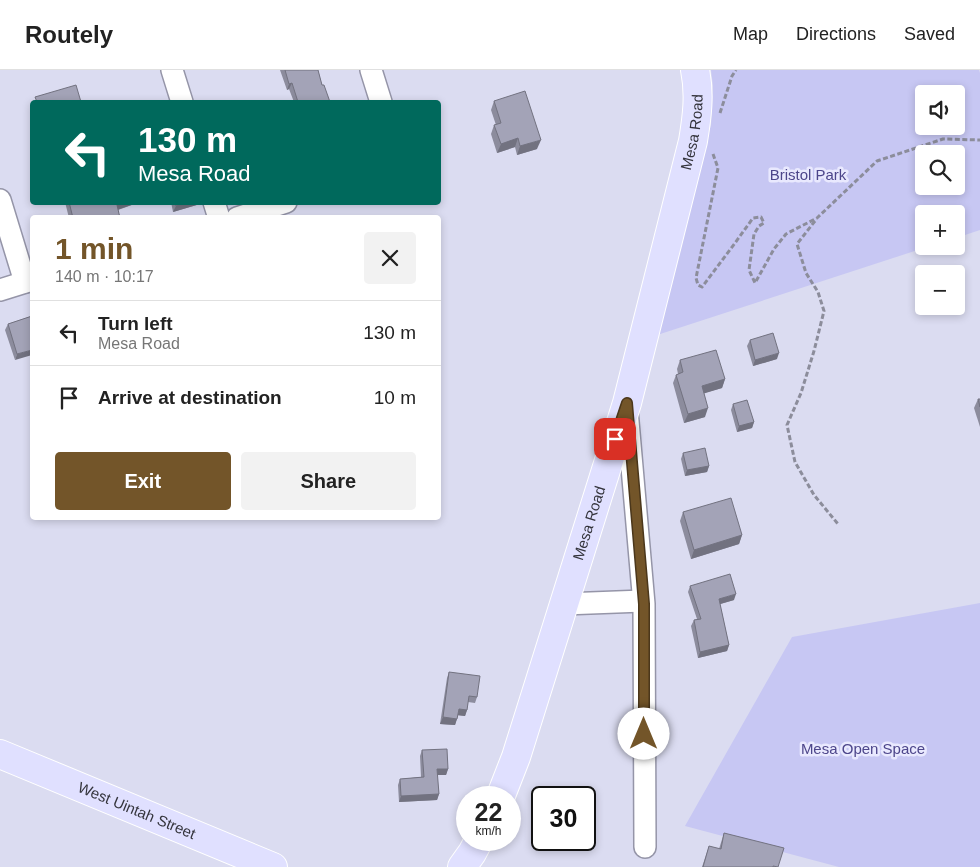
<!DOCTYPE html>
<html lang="en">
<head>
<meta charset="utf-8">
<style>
	body { margin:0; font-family:Arial,sans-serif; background:#f2f2f2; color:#222; height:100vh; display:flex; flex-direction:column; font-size:19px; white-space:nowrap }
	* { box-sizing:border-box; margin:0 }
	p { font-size:16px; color:#767676 }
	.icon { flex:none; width:28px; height:28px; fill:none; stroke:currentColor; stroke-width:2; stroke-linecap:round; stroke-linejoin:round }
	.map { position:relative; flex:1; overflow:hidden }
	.panel { position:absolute; left:30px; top:145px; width:411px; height:305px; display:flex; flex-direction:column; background:#fff; border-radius:5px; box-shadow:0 2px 8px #0003 }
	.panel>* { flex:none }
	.banner { position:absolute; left:30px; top:30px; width:411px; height:105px; border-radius:5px; box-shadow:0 2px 8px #0003; background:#00695c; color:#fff; overflow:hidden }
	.tools { position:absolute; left:915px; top:15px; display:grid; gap:10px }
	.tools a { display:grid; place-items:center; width:50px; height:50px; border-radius:5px; background:#fff; box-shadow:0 2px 8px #0003; font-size:25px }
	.speed { position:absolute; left:456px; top:716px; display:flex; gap:10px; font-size:25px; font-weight:700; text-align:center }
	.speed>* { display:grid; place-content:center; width:65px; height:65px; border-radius:50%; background:#fff; box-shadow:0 2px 8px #0003; line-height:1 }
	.speed small { font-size:12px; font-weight:400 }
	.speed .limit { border:2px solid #111; border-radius:8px; background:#fff; color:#111 }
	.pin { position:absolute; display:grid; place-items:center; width:42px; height:42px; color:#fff; margin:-21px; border-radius:10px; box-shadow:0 2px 8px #0006 }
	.me { position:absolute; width:55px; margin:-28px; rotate:0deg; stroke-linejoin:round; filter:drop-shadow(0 0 4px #0008) }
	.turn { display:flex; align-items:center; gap:18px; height:105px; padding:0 25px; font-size:22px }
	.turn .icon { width:65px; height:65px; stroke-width:2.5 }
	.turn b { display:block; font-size:35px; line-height:42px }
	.round { display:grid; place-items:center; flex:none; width:52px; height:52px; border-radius:5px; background:#f2f2f2 }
	.summary { display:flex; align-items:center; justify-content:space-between; height:85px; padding:0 25px }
	h1 { font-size:30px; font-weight:700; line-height:38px; color:#735529 }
	.button { display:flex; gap:10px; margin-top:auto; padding:10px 25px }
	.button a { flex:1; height:58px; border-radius:5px; background:#735529; color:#fff; font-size:20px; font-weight:700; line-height:58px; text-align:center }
	.button a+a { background:#f2f2f2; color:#222 }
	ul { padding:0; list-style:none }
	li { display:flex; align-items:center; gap:15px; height:65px; padding:0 25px; border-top:1px solid #e0e0e0 }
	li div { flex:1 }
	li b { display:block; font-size:19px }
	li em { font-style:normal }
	header { display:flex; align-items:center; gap:30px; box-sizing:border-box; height:70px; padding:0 25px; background:#fff; border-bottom:1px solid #e0e0e0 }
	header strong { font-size:24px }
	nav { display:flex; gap:28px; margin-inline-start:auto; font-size:18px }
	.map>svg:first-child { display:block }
	.green { fill:#c7c7f3; fill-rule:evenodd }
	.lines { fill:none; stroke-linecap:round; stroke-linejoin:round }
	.minor-casing { stroke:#9595a8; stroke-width:24 }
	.major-casing { stroke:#fff; stroke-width:30 }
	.path { stroke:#8c8d9b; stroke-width:3; stroke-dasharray:5 2.5; stroke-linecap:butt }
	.minor { stroke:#fff; stroke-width:21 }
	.major { stroke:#e0e0ff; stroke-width:28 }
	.wall { fill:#8c8c9d }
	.shaded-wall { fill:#727280 }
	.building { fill:#a3a3b7; stroke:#727280 }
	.route-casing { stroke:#4b371b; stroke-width:12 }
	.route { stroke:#735529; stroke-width:9 }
	.labels { text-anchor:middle; stroke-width:5; stroke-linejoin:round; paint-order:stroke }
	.street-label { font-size:15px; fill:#34343c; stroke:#e9e9fe }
	.park-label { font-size:15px; fill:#4d468b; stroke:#e9e9fe }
</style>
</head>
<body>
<header>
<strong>Routely</strong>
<nav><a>Map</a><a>Directions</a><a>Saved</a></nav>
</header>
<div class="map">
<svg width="980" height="797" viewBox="0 0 980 797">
	<rect width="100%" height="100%" fill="#dbdcf1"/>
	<g class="green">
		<path d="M711 0H979L980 3V160L956 168V144H924V176H930L651 267 711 55 713 16ZM924 24H956V56H924ZM924 84H956V116H924Z"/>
		<polygon points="980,533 980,797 839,797 685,756 792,567"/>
	</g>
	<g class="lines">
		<defs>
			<g id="minor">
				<polyline points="172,0 182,32"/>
				<polyline points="371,0 381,32"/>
				<polyline points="0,130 25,212"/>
				<polyline points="214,132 219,148"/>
				<polyline points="237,148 286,132"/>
				<polyline points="0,220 32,210"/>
				<polyline points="627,340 644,534 645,777"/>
				<polyline points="564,534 643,531"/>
			</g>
			<g id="major">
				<path id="s1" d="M0 684 273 797"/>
				<path id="s2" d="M500 728 516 687 627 333 693 71C697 47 700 24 695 0"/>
				<polyline points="462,797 472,783 479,770"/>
			</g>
		</defs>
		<use href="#minor" class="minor-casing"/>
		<use href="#major" class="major-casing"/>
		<g class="path">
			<polyline points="720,43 732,6 736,0"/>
			<polyline points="713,84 718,98 696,208 698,215 702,217 735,173 753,148 761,147 764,153 759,156 754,164 749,200 755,213 774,179 786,164 817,148 877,91 943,69 980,70"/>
			<polyline points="815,151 797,174 806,203 818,222 824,241 814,281 801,323 787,355 795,392 814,425 838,454"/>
		</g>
		<use href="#minor" class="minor"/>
		<use href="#major" class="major"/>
	</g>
	<g class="wall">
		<polygon points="280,0 318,0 322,15 330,32 294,32 289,19 287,20"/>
		<polygon points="494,31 537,79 517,85 515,77 497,83 491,64 494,55 496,55 491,40"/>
		<polygon points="65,132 140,132 118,140 120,148 69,148"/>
		<polygon points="171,132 200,132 200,134 173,142"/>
		<polygon points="32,246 15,290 5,260 8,254"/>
		<polygon points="750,270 777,289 753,296 747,276"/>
		<polygon points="680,290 725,309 722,318 704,323 705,347 684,353 673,313 676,305 678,304 677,299"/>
		<polygon points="978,329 980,329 980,357 974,338"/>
		<polygon points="733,334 754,352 752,358 737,362 731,340"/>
		<polygon points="683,383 709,396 707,402 685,406 681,389"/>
		<polygon points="683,442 742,465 739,474 691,489 680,451"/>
		<polygon points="690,516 734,530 720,534 729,575 727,581 698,588 691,556 694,550 697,549 688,522"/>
		<polygon points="449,602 477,627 475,633 468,632 467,640 465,646 458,645 455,655 440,654 447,608"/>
		<polygon points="422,680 448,699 446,705 437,705 439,724 437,730 399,732 398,715 400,709 421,707 420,686"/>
		<polygon points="724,763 778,797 702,797 709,776 719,779"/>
	</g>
	<g class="shaded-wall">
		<polygon points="292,13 289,19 287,20 289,14"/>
		<polygon points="518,68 515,77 497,83 501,74"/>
		<polygon points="541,70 537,79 517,85 520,76"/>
		<polygon points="124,132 140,132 114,141 117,135"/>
		<polygon points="186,132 200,132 200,134 173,142 176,136"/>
		<polygon points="32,280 32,285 15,290 17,284"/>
		<polygon points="779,283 777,289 753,296 755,290"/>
		<polygon points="725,309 722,318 699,325 702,316"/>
		<polygon points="708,338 705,347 684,353 688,344"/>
		<polygon points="754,352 752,358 737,362 739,356"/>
		<polygon points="709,396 707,402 685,406 687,400"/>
		<polygon points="742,465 739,474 691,489 694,480"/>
		<polygon points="736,524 734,530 717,535 719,529"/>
		<polygon points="729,575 727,581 698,588 700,582"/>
		<polygon points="459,639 467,640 465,646 456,645"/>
		<polygon points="443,647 457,649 455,655 440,654"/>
		<polygon points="437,699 448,699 446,705 435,705"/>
		<polygon points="439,724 437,730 399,732 401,726"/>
	</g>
	<g class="building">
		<polygon points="285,0 318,0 322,15 324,15 330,32 298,32 292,13 289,14"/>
		<polygon points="76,15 81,32 37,32 35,27"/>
		<polygon points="525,21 541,70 520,76 518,68 501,74 494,55 501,53 494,31"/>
		<polygon points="69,132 124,132 117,135 120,148 73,148"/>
		<polygon points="175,132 186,132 176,136"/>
		<polygon points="32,246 32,280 17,284 8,254"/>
		<polygon points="773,263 779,283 755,290 750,270"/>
		<polygon points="716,280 725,309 702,316 708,338 688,344 676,305 683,302 680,290"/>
		<polygon points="978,329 980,329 980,337"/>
		<polygon points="747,330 754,352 739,356 733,334"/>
		<polygon points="705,378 709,396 687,400 683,383"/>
		<polygon points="731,428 742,465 694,480 683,442"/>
		<polygon points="730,504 736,524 719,529 729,575 700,582 694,550 701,549 690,516"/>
		<polygon points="449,602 480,606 477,627 469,626 467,640 459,639 457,649 443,647"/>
		<polygon points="447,679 448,699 437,699 439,724 401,726 400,709 424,707 422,680"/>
		<polygon points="724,763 784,778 778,797 773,796 773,797 703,797 709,776 721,779"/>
	</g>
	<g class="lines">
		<defs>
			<polyline id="route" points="615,369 627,333 644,534 644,664"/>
		</defs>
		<use href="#route" class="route-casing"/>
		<use href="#route" class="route"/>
	</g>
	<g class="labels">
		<g class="street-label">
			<text dy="5" stroke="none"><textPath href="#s2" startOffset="694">Mesa Road</textPath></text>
			<text dy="5" stroke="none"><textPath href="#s2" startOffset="289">Mesa Road</textPath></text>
			<text dy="5" stroke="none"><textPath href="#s1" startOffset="148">West Uintah Street</textPath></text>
		</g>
		<g class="park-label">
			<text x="808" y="110">Bristol Park</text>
			<text x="863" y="684">Mesa Open Space</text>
		</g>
	</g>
</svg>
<div class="tools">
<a><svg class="icon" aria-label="sound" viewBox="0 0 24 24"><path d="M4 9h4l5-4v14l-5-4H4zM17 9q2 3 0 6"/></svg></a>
<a><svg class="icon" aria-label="search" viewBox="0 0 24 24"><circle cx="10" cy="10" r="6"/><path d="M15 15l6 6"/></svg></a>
<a>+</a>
<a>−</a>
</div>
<div class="speed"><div>22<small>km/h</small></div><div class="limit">30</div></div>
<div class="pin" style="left:615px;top:369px;background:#d93025"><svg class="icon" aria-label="arrive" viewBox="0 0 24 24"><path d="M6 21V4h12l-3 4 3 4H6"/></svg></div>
<svg class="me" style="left:644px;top:664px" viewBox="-20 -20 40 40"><circle r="19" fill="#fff"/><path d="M0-13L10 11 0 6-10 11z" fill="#735529"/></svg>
<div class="banner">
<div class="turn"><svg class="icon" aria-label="left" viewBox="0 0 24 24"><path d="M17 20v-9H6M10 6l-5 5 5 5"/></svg><div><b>130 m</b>Mesa Road</div></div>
</div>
<section class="panel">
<div class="summary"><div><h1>1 min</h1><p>140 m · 10:17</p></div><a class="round"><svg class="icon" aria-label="close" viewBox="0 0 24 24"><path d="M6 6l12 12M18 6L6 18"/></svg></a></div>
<ul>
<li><svg class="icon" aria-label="left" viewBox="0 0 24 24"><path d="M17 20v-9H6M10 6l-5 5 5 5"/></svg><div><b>Turn left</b><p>Mesa Road</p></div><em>130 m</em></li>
<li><svg class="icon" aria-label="arrive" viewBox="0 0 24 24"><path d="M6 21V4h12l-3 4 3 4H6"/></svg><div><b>Arrive at destination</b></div><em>10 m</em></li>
</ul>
<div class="button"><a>Exit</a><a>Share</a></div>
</section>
</div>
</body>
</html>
